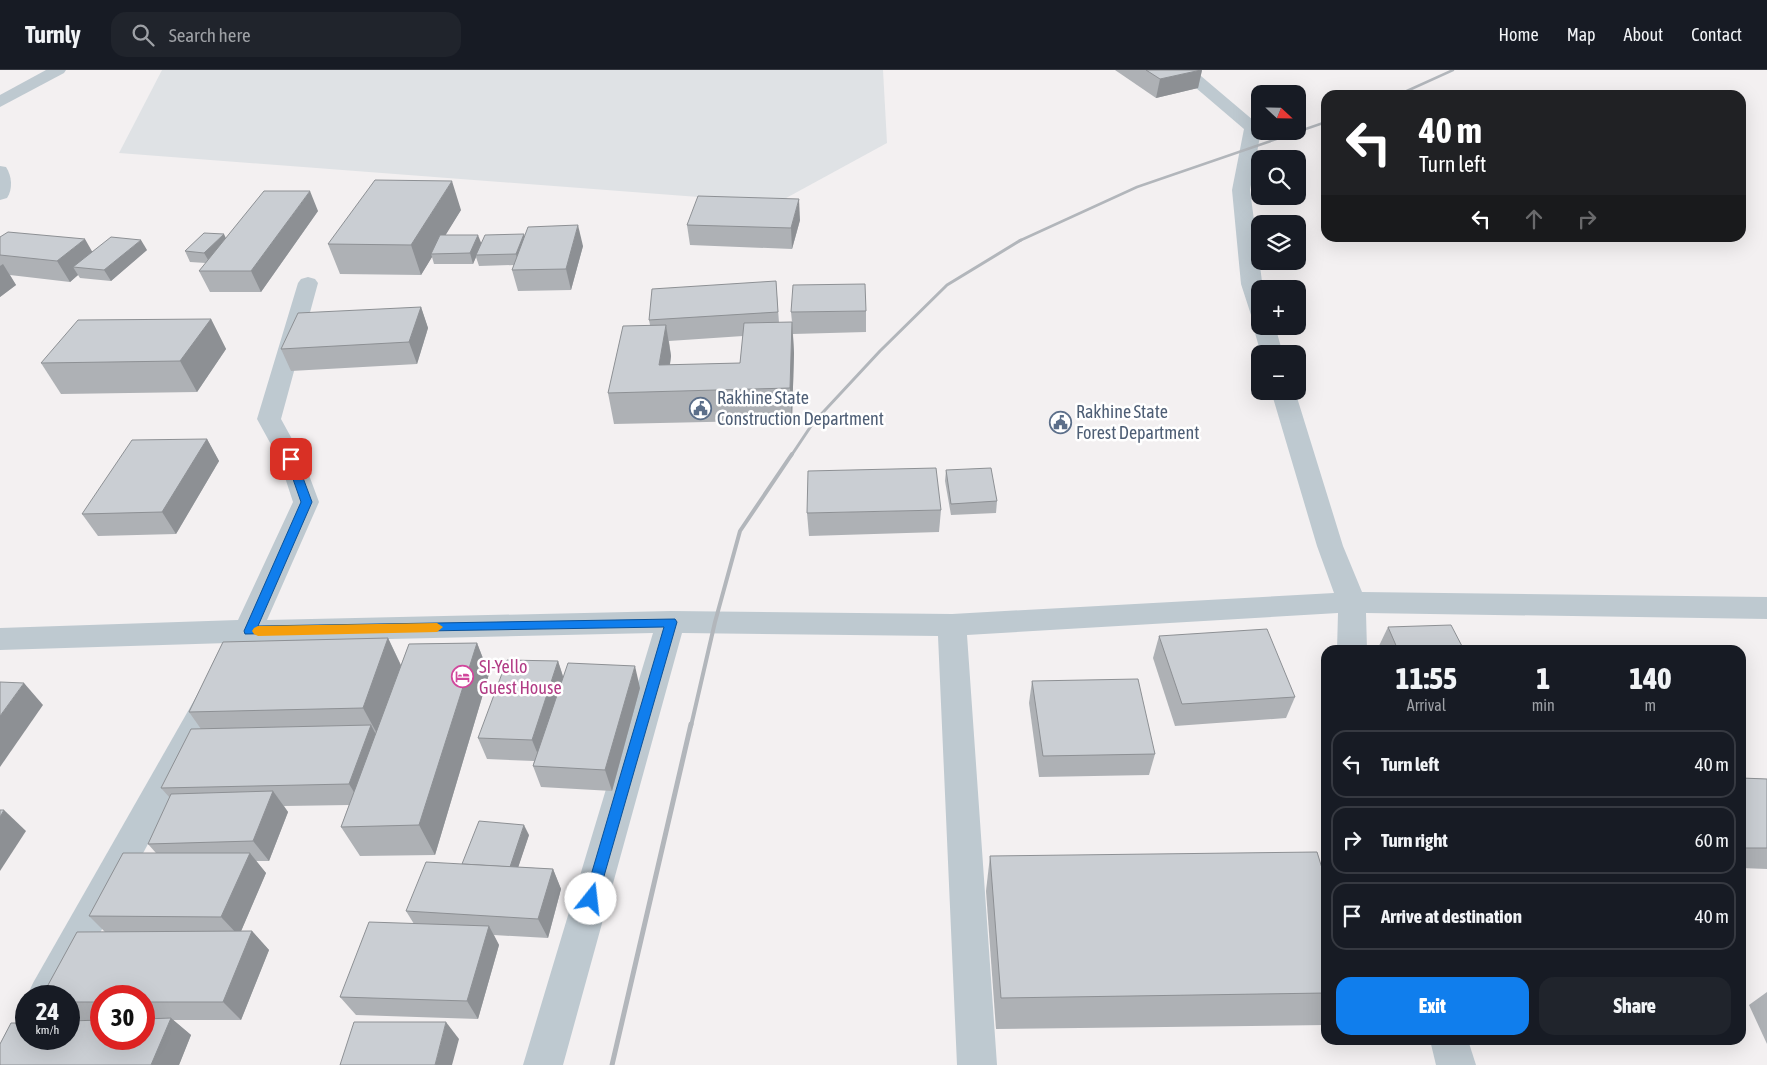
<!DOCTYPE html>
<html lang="en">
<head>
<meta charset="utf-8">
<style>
	body { margin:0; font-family:"Asap Condensed",sans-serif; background:#20242c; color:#f1f3f6; height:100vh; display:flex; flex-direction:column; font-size:19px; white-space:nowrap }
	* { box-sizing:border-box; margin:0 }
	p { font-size:16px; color:#9ea1a6 }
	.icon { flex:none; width:28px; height:28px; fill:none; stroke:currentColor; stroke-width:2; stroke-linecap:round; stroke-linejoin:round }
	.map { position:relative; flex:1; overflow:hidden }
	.side { position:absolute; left:1321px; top:575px; width:425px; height:400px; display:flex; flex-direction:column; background:#171b24; border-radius:15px; box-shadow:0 5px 20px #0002 }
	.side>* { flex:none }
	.hud { position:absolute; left:1321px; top:20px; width:425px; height:152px; border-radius:15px; box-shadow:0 5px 20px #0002; background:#202124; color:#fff; overflow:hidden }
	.needle { width:32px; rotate:112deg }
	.buttons { position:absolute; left:1251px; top:15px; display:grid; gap:10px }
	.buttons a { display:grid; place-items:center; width:55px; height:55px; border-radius:10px; background:#171b24; box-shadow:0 5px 20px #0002; font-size:25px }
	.speed { position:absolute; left:15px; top:915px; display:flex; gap:10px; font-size:25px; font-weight:700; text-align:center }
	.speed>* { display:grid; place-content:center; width:65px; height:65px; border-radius:50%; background:#171b24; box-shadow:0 5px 20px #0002; line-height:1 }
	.speed small { font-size:12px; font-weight:400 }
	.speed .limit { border:8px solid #d22; background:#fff; color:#111 }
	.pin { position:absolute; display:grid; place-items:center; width:42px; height:42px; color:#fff; margin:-21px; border-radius:10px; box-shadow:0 2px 8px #0006 }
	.me { position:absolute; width:55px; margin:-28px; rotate:16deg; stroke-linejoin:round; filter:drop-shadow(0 0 4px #0008) }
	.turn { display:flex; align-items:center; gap:18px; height:105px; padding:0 15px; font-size:22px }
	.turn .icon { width:65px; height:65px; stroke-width:2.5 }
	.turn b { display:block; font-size:35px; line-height:42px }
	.lanes { display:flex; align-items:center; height:48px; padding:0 15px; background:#0003; justify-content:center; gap:25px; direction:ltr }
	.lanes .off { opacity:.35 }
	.eta { display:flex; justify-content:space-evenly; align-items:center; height:85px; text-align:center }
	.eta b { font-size:30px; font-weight:800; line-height:35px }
	.cta { display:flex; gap:10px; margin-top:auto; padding:10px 15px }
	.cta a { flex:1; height:58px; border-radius:15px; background:#107eed; color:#fff; font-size:20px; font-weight:800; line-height:58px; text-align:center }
	.cta a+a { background:#20242c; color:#f1f3f6 }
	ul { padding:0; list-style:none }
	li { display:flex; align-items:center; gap:15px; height:68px; margin:0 10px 8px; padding:0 5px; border:2px solid #363941; border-radius:15px }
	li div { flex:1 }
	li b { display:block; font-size:19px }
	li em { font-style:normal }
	header { display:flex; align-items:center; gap:30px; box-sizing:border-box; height:70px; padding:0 25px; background:#171b24; border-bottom:1px solid #363941 }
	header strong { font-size:24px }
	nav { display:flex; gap:28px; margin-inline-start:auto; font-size:18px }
	.search { width:350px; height:45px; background:#20242c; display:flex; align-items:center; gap:12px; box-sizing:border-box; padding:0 18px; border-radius:15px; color:#9ea1a6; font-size:19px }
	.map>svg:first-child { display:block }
	.airport { fill:#dfe2e5 }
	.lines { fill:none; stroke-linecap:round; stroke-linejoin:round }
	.minor { fill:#bec9d0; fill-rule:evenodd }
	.rail-far3 { stroke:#b2b6bb; stroke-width:2.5 }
	.rail-far2 { stroke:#b2b6bb; stroke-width:3 }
	.rail-far1 { stroke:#b2b6bb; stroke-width:4 }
	.rail { stroke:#b2b6bb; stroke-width:5 }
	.wall { fill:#aeb1b5; fill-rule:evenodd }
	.shaded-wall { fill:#8d9094 }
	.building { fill:#caced3; stroke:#8d9094 }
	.route { fill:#107eed; stroke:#0a529a }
	.slow { fill:#f59e0b }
	.labels { text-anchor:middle; stroke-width:5; stroke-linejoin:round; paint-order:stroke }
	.service-label { font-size:18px; fill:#4e5e75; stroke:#fff; text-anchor:start }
	.hotel-label { font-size:18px; fill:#b23c85; stroke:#fff; text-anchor:start }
</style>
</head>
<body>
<header>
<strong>Turnly</strong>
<div class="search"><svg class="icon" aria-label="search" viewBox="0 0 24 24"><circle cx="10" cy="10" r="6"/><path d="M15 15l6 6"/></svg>Search here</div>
<nav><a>Home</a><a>Map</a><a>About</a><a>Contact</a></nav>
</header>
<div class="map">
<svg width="1767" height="995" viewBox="0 0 1767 995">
	<rect width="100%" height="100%" fill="#f3f0f1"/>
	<polygon class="airport" points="162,0 883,0 887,73 777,133 119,83"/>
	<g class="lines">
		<g class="minor">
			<polygon points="46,0 66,0 64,3 0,37 0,25"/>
			<polygon points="1171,0 1191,0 1201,6 1260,56 1261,61 1250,120 1263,219 1260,219 1260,249 1252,248 1241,214 1232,120 1244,59 1189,12"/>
			<path d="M0 96 6 97C12 106 13 119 7 128L0 130Z"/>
			<polygon points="308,207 315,209 318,213 281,349 303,389 319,432 267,550 671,541 952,544 1334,523 1317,476 1271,321 1295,321 1343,476 1362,522 1767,527 1767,549 1366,543 1367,580 1337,580 1338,543 967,565 997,995 957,995 938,566 682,563 563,995 523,995 653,563 258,572 251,584 241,587 231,584 226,576 228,573 0,580 0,558 238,550 293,432 279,389 257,349 298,213 301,209"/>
			<polygon points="1260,250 1260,256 1275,256 1283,284 1261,284 1253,256 1256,251"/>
			<polygon points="215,610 226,613 230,622 66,926 27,926 33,913 204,613"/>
			<polygon points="1430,970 1468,970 1476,995 1436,995"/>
		</g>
		<g class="rail-far3">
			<polyline points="1398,25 1453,0"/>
			<polyline points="1019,171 1137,117 1326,52"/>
		</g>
		<polyline class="rail-far2" points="791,386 813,353 880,281 947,215 1021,170"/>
		<polyline class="rail-far1" points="691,656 715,552 740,461 792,384"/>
		<polyline class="rail" points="612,995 691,654"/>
	</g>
	<g class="wall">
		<polygon points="1115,0 1202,0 1198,18 1156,28"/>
		<polygon points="461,140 445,165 481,173 524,164 524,166 583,176 571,220 518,221 512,200 514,195 479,196 476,187 473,194 434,194 432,187 421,205 340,204 328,174"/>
		<polygon points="318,141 261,222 210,222 199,201 206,193 190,192 185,181 226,168"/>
		<polygon points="800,150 792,179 690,175 687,155"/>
		<polygon points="0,167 92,182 147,180 111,211 80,208 78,205 70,212 10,205 16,215 0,227"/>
		<path d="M776 211 779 253 792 252 791 242 866 241V262L793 264 794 283 792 350 614 354 608 323 650 255 649 250ZM743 266 740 293 670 295 671 286 669 271Z"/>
		<polygon points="421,237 428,258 417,294 291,301 281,279"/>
		<polygon points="211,249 226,279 197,322 61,324 41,293"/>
		<polygon points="207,369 219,391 176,464 98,466 82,444"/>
		<polygon points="946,400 997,431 996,443 951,445 945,411"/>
		<polygon points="941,440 939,462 809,466 807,443"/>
		<polygon points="1388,557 1464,580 1377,580"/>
		<polygon points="1159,566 1295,627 1286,648 1175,656 1153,588"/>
		<path d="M388 568 401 595 409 574 477 573 489 604 435 785 360 786 341 757 349 735 284 736 288 742 269 791H256L266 803 241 861H252L269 880 241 950H173L191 965 179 995H0V974L11 953H26V969H69V951L100 950H69V926H42L77 862H105L89 846 123 783H156L148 774 170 728 161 718 191 659H201L189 642 223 572ZM101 926H144V969H101Z"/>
		<polygon points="558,591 563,606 640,618 612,721 541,717 533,696 534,691 487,689 478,668"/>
		<polygon points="1032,611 1155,684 1149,705 1039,707 1029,633"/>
		<polygon points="1741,708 1767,709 1767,799 1741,798"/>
		<polygon points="529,765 518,797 553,799 561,819 548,868 494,865 499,875 478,949 356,945 340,927 414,854 406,841 462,794"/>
		<polygon points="990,786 1326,811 1326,955 996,959 986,821"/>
		<polygon points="1767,922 1767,974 1749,935"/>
	</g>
	<g class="shaded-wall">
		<polygon points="1202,0 1198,18 1156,28 1160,9"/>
		<polygon points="452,111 461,140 434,184 431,184 432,187 421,205 411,175"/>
		<polygon points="310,121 318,141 261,222 251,201"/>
		<polygon points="799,129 800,150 792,179 791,158"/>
		<polygon points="578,155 583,176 571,220 566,199"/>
		<polygon points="224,164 229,175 210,193 204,183"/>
		<polygon points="524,164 527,175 519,195 516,184"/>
		<polygon points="478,165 482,175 476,185 476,187 473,194 470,183"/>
		<polygon points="85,169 97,190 73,197 78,205 70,212 57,191"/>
		<polygon points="141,170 147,180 111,211 104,200"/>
		<polygon points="3,194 16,215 0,227 0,196"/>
		<polygon points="421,237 428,258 417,294 409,272"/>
		<polygon points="211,249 226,279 197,322 180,291"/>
		<polygon points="792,252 794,283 792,350 790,318"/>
		<polygon points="666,255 671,286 666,321 659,295"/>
		<polygon points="207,369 219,391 176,464 162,442"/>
		<polygon points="388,568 403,600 380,669 363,638"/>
		<polygon points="477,573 489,604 435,785 419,755"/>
		<polygon points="558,591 565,613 541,692 532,670"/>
		<polygon points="635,596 640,618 612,721 605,700"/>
		<polygon points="24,613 43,635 0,697 0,646"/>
		<polygon points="371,655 382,676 362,735 349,714"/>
		<polygon points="273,721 288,742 269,791 253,771"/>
		<polygon points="4,740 26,761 0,801 0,747"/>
		<polygon points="524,755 529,765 513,813 508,803"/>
		<polygon points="250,783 266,803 239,866 221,847"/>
		<polygon points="553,799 561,819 548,868 538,849"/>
		<polygon points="489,856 499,875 478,949 467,931"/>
		<polygon points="252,861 269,880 241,950 223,932"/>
		<polygon points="171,948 191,965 179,995 151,995"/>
		<polygon points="446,952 459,969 452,995 435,995"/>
	</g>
	<g class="building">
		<polygon points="1146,0 1201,0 1160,9"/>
		<polygon points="375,110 452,111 411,175 328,174"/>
		<polygon points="264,121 310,121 251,201 199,201"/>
		<polygon points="698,126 799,129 791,158 687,155"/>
		<polygon points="578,155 566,199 512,200 528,157"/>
		<polygon points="8,162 85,169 57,191 0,185 0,167"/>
		<polygon points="204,163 224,164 204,183 185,181"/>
		<polygon points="524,164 516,184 476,185 485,165"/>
		<polygon points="440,165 478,165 470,183 431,184"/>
		<polygon points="111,167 141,170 104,200 73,197"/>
		<polygon points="776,211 778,242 649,250 652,219"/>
		<polygon points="865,214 866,241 791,242 793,215"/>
		<polygon points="421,237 409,272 281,279 298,243"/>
		<polygon points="211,249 180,291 41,293 78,250"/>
		<polygon points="792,252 790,318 608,323 623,256 666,255 659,295 740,293 744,253"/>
		<polygon points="207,369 162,442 82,444 132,370"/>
		<polygon points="936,398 941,440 807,443 808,401"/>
		<polygon points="991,398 997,431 951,434 946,400"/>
		<polygon points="1451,555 1464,580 1398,580 1388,557"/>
		<polygon points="1267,559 1295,627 1182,634 1159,566"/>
		<polygon points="388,568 363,638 189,642 223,572"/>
		<polygon points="477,573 419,755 341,757 409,574"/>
		<polygon points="507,590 558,591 532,670 478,668"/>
		<polygon points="568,593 635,596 605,700 533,696"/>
		<polygon points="1138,609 1155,684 1043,686 1032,611"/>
		<polygon points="0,612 24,613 0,646"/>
		<polygon points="371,655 349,714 161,718 191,659"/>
		<polygon points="1741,708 1767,709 1767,778 1741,778"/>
		<polygon points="273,721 253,771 148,774 171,724"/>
		<polygon points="0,740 4,740 0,747"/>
		<polygon points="479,751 524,755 510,797 462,794"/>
		<polygon points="1317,782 1326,811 1326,923 1001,928 990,786"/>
		<polygon points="123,783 250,783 221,847 89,846"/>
		<polygon points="426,792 553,799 538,849 406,841"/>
		<polygon points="369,852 489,856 467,931 340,927"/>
		<polygon points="252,861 223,932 144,932 144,926 101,926 101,932 69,932 69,926 42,926 77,862"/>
		<polygon points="171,948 151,995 0,995 0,974 11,953 26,953 26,969 69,969 69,951 101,950 101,969 144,969 144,949"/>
		<polygon points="354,952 446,952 435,995 340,995"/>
	</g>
	<polygon class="route" points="291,386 296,389 312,432 258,556 675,549 677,552 596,834 591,836 586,834 584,829 664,557 245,564 244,561 301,432 286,389"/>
	<polygon class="slow" points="437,553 443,557 437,562 258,566 254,564 252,561 254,558 258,556"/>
	<defs>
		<symbol id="civic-ring" viewBox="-11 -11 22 22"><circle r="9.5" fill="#fff" stroke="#5c6f8a" stroke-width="1.5"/><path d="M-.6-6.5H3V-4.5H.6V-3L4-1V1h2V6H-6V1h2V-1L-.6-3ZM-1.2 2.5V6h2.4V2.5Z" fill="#5c6f8a"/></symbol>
		<symbol id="hotel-ring" viewBox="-11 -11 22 22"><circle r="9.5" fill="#fff" stroke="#d1479c" stroke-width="1.5"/><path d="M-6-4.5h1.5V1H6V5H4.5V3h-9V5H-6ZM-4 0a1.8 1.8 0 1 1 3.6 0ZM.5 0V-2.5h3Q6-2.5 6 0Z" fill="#d1479c"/></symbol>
	</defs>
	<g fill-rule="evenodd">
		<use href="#civic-ring" x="688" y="326" width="25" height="25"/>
		<use href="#civic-ring" x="1048" y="340" width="25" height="25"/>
		<use href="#hotel-ring" x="450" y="594" width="25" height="25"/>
	</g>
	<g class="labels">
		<g class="service-label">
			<text x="717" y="334">Rakhine State<tspan x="717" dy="21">Construction Department</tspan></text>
			<text x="1076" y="348">Rakhine State<tspan x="1076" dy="21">Forest Department</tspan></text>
		</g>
		<g class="hotel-label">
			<text x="479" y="603">SI-Yello<tspan x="479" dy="21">Guest House</tspan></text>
		</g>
	</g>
</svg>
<div class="buttons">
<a><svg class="needle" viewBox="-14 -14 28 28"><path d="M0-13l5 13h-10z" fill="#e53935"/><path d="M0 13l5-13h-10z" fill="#9ea1a6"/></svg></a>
<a><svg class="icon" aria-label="search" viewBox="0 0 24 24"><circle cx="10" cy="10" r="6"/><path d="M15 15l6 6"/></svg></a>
<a><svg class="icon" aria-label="layers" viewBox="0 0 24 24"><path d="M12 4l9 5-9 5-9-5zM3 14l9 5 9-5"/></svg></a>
<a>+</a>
<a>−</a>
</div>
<div class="speed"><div>24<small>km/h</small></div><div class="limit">30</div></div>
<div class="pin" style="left:291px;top:389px;background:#d93025"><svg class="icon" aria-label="arrive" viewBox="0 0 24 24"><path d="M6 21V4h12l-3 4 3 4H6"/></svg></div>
<svg class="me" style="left:591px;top:829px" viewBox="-20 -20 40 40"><circle r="19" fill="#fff"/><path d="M0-13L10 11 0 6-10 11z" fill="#107eed"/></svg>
<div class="hud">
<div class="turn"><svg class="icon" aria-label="left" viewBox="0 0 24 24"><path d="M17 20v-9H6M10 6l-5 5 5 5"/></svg><div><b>40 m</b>Turn left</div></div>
<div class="lanes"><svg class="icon" aria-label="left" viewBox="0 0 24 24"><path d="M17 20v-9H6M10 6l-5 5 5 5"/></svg><svg class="icon off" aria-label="ahead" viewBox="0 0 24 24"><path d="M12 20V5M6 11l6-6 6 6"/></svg><svg class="icon off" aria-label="right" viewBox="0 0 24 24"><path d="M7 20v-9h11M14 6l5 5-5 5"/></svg></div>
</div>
<section class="side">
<div class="eta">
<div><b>11:55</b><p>Arrival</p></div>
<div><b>1</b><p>min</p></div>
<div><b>140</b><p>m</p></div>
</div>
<ul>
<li><svg class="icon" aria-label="left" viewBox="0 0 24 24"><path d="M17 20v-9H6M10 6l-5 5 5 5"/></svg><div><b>Turn left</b></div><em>40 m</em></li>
<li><svg class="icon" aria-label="right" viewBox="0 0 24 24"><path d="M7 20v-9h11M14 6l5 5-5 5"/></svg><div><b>Turn right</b></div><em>60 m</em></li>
<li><svg class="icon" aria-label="arrive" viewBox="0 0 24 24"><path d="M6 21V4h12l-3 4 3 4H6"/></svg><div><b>Arrive at destination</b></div><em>40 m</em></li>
</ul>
<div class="cta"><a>Exit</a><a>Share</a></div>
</section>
</div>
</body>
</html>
